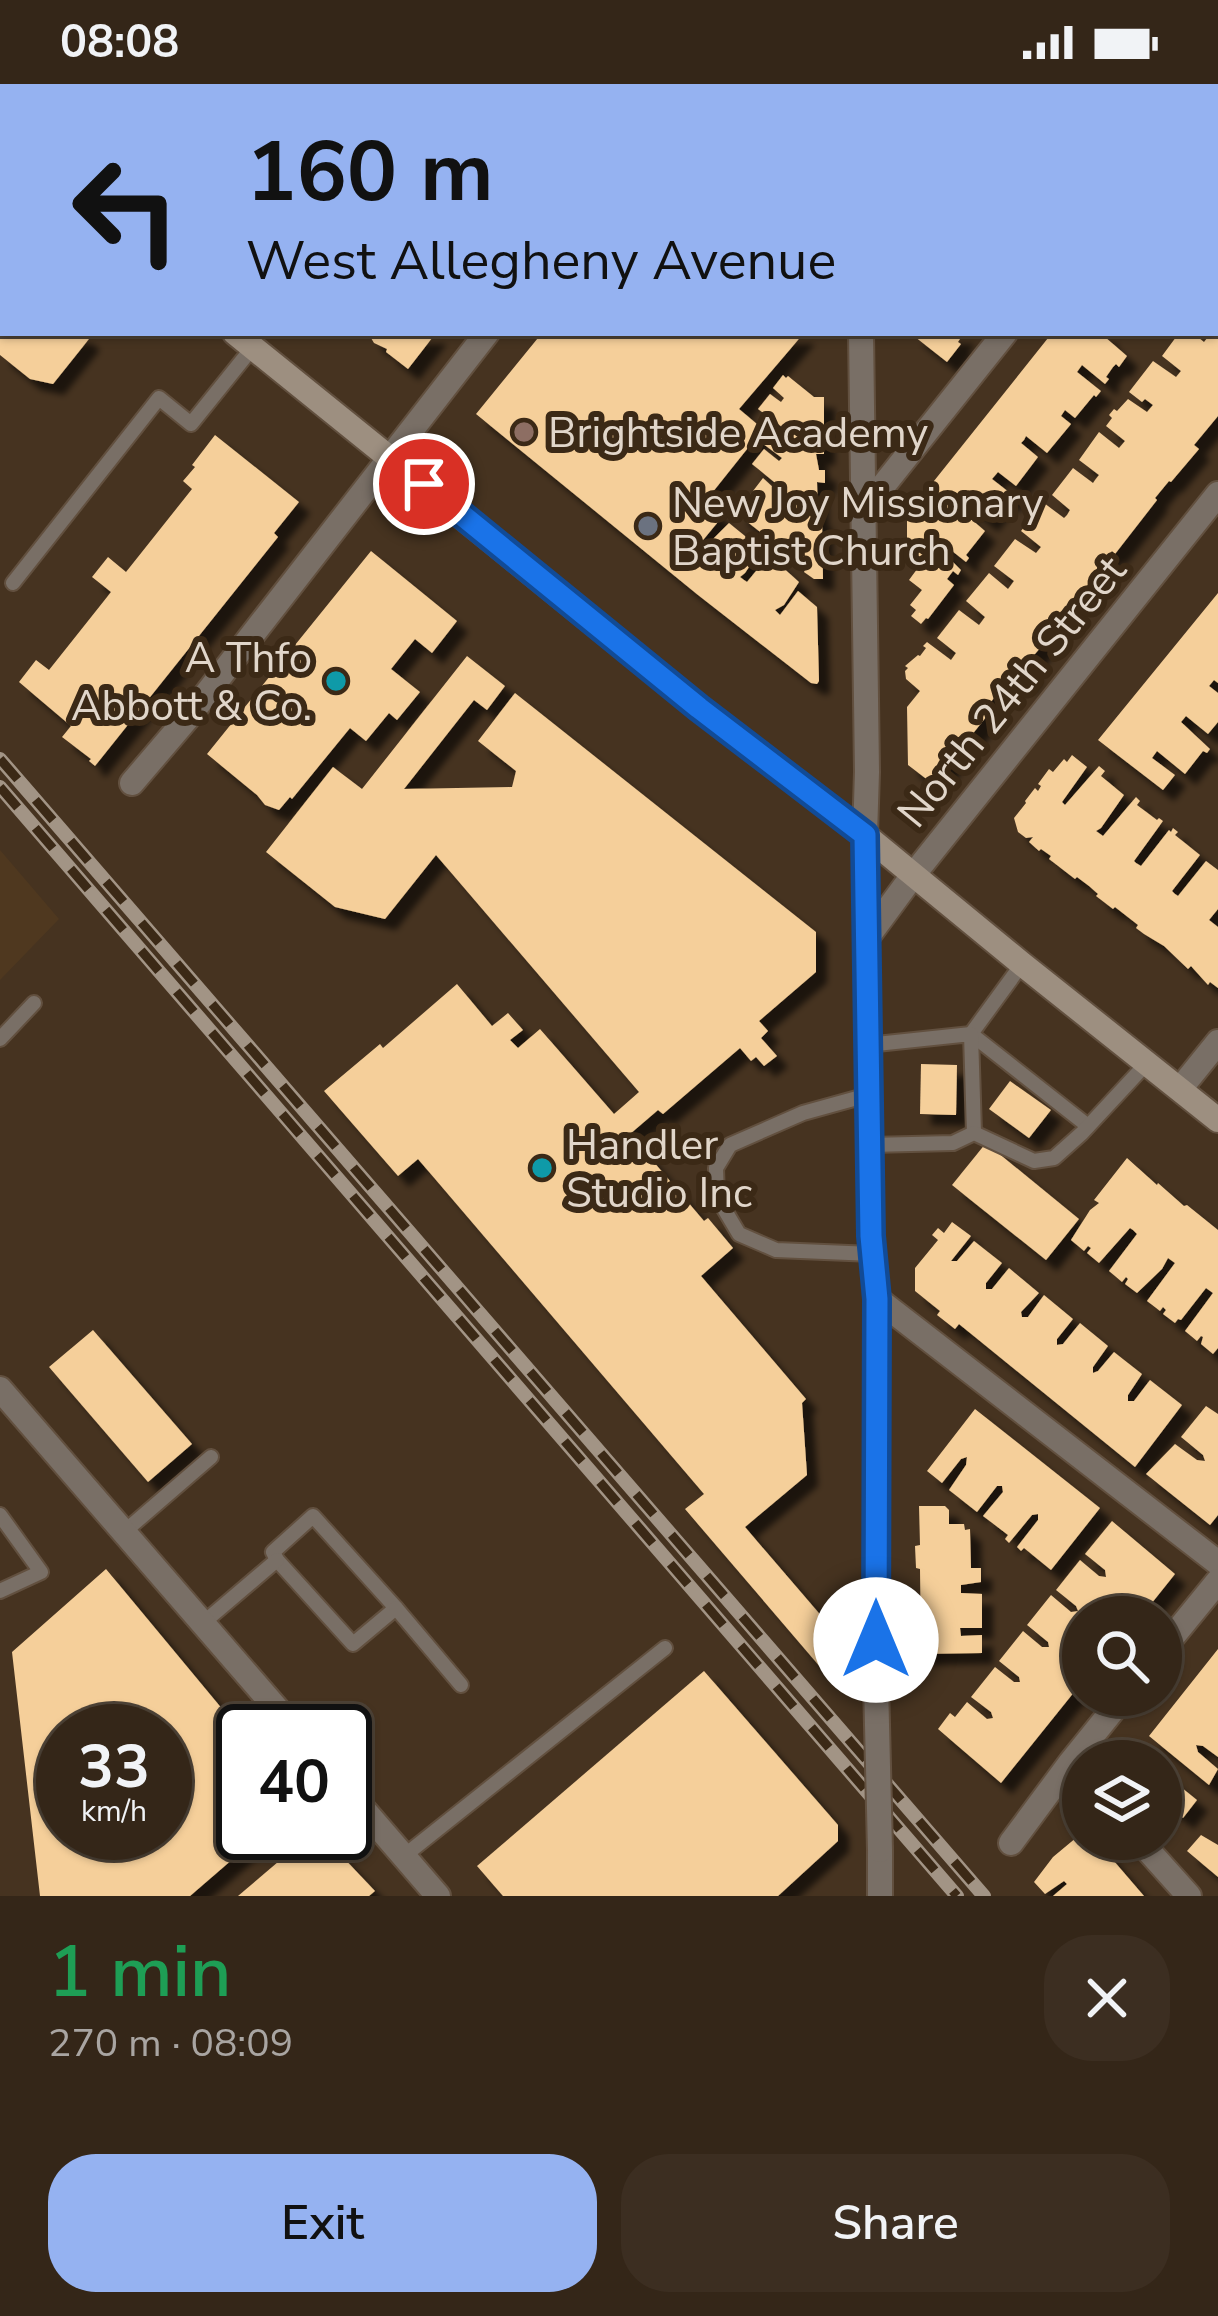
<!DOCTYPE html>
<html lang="en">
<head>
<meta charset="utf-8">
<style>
	body { margin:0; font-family:"Nunito Sans",sans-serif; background:#3c2e21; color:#f1f3f6; height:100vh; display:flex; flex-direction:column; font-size:45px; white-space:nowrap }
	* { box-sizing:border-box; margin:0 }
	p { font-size:39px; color:#a9a5a2 }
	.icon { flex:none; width:66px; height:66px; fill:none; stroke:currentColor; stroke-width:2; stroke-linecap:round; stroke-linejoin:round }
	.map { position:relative; height:1812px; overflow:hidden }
	.details { display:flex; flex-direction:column; background:#342618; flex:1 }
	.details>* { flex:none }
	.guide { position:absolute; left:0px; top:0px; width:1218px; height:252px; box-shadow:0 3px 9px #0004,0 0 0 3px #4e4337; background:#95b2f1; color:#111; overflow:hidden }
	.fabs { position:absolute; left:1062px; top:1512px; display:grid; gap:24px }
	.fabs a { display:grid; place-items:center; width:120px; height:120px; border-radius:50%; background:#342618; box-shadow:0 3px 9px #0004,0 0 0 3px #4e4337; font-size:60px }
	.speed { position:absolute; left:36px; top:1620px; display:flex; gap:24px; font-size:60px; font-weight:700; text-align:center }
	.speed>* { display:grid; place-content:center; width:156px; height:156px; border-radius:50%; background:#342618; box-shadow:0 3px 9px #0004,0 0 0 3px #4e4337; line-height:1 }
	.speed small { font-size:30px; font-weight:400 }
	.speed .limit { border:6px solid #111; border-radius:18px; background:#fff; color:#111 }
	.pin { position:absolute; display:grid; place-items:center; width:102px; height:102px; color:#fff; margin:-51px; border:6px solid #fff; border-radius:50%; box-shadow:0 3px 12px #0007 }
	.me { position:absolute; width:132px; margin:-66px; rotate:0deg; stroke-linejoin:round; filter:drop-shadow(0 0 9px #0008) }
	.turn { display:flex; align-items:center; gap:42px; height:252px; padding:0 48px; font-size:54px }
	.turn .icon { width:156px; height:156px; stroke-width:2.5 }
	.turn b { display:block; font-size:84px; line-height:102px }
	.round { display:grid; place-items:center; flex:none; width:126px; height:126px; border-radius:48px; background:#3c2e21 }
	.summary { display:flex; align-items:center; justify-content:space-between; height:204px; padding:0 48px }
	h1 { font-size:72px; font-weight:600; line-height:90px; color:#1e9e55 }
	.cta { display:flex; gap:24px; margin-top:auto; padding:24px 48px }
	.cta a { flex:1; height:138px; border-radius:48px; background:#95b2f1; color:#111; font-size:48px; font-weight:600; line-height:138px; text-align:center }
	.cta a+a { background:#3c2e21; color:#f1f3f6 }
	.status { display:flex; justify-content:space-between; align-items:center; height:84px; padding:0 60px; background:#342618; direction:ltr }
	.status svg { height:33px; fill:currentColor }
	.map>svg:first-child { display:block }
	.built { fill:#4f381f }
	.building { fill:#f5cf9a; fill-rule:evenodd; filter:url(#shadow) }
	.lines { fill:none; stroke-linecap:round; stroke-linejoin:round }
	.service-casing { stroke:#62503f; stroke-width:18 }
	.minor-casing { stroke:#62503f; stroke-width:28 }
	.tertiary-casing { stroke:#62503f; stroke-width:28 }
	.secondary-casing { stroke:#62503f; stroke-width:28 }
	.service { stroke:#796f66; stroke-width:14 }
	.minor { stroke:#796f66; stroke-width:24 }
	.tertiary { stroke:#796f66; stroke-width:24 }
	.secondary { stroke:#9d8f80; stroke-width:24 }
	.rail-casing { stroke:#a29485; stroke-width:14 }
	.rail { stroke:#3b2916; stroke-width:9; stroke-dasharray:27; stroke-linecap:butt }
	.tertiary-bridge-casing { stroke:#62503f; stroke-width:28; stroke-linecap:butt }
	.tertiary-bridge { stroke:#796f66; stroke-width:24 }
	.route-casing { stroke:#114b97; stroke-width:30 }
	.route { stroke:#1a73e8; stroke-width:21 }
	.education-dot { fill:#8d6e63; stroke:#3b2916; stroke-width:4.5 }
	.worship-dot { fill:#6b7280; stroke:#3b2916; stroke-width:4.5 }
	.culture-dot { fill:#0f9aa8; stroke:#3b2916; stroke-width:4.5 }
	.labels { text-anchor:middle; stroke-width:12; stroke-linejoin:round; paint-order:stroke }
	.poi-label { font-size:42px; fill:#e1d6ca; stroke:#3b2916; text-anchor:start }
	.street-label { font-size:42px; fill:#e1d6ca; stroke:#3b2916 }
</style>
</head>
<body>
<div class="status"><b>08:08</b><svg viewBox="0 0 49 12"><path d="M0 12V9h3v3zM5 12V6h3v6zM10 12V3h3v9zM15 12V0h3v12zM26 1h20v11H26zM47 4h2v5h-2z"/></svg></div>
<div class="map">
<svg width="1218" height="1812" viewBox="0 0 1218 1812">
	<defs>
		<filter id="shadow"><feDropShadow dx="11" dy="11" stdDeviation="3" flood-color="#0009"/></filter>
	</defs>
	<rect width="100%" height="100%" fill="#463320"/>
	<polygon class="built" points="0,766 59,835 0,896"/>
	<g class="building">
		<polygon points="0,249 81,249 89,255 53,300 30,295 0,271"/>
		<polygon points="368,249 436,249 408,285 386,268 387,265 374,259"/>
		<polygon points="542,249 804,249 739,325 763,345 704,419 722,433 699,461 706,467 712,456 729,439 761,465 745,489 740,493 744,496 747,498 769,471 799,498 784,521 775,526 780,531 798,507 817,523 819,597 817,600 811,599 698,511 476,330"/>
		<polygon points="910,249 964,249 958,258 961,260 947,278"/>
		<polygon points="1052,249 1108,249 1105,253 1127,272 1119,283 1116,280 1113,283 1106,293 1109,295 1105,300 1082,281 1077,288 1101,307 1096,313 1094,311 1075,334 1065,326 1061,332 1071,340 1047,369 1026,352 1024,356 1021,359 1038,373 1016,402 998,388 992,395 1014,412 1010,417 1006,413 987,437 970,423 964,429 985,447 966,471 969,474 966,478 942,459 939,462 950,470 948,473 961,486 958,491 953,487 947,495 954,501 928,535 926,534 921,540 911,532 916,526 910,521 922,506 909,496 923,477 907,464 907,436 901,432 915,415 918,417"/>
		<polygon points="1179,249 1193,249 1204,258 1211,249 1218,249 1218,332 1194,361 1199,365 1171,398 1169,397 1155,414 1157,416 1115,470 1112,467 1097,485 1101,487 1070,520 1073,522 1058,541 1055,538 1041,555 1045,558 1030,576 1034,578 1028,585 1032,587 1023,599 1016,593 1002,611 998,609 986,624 990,628 933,700 908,681 907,623 920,607 906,595 905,587 908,584 905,582 918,571 920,572 926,564 923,562 927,558 951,576 956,569 937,554 959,526 979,541 985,533 966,517 989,489 1008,505 1014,497 994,482 1015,455 1036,469 1041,463 1021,447 1044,419 1064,434 1067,431 1070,426 1052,411 1073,384 1093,399 1095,396 1099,391 1079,376 1099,348 1119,364 1125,357 1106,342 1112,334 1109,331 1114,325 1117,327 1128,315 1147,328 1153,321 1145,315 1142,318 1129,308 1153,277 1176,293 1181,287 1162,272"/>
		<polygon points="783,291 786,294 788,292 814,313 824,313 824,370 816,370 819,386 825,386 825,399 817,398 818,432 822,435 823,495 814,495 804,488 806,484 736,429 763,394 776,406 779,402 752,380 764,365 779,377 782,374 758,356 770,341 783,351 786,346 758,325 770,310 781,318 784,314 773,304"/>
		<polygon points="215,351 299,418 274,449 278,453 95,682 89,677 91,675 62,653 71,642 19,598 36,576 49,586 111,508 92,493 108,473 126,488 192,405 183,397 195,383 192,381"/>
		<polygon points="371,467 457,537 432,569 415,555 391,585 420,608 397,636 389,629 366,657 350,644 292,715 290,713 279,726 265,721 257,711 207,670"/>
		<polygon points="1218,509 1218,599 1214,596 1209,602 1218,609 1218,638 1208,650 1186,632 1181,638 1210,665 1207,669 1203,667 1185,690 1157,667 1152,674 1175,691 1163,706 1098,656"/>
		<polygon points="467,572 505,602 487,626 474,616 404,705 512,703 516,687 478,657 515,609 816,848 816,888 759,937 768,947 761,954 777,972 764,982 756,973 751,977 740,964 663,1030 658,1026 630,1050 704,1137 708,1134 733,1164 701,1192 806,1315 802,1319 807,1391 745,1443 824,1535 821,1584 685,1425 704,1410 418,1075 398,1092 324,1007 380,960 383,964 457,900 492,942 508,929 523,946 510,956 518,964 540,945 614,1030 639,1008 436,771 385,835 335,823 266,768 333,683 362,705"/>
		<polygon points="1072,671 1087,683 1062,718 1065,721 1099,682 1105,687 1101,692 1124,711 1101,744 1096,747 1103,752 1136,713 1140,717 1137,721 1157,736 1159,734 1163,737 1134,777 1136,779 1141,782 1169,746 1171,748 1173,744 1178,748 1175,751 1200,771 1172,807 1175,810 1178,812 1206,777 1218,786 1218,825 1209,836 1218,843 1218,904 1210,898 1208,901 1191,882 1188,885 1164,862 1144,850 1136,844 1138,841 1115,823 1113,825 1096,812 1098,810 1089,802 1077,793 1075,795 1049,775 1051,772 1041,765 1039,767 1029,758 1033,753 1026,754 1018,748 1014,734 1026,719 1025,717 1035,704 1038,707 1041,702 1038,700 1049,685 1053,688 1064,675 1067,678"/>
		<polygon points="921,980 957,981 956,1031 920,1030"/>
		<polygon points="1010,997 1051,1026 1029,1054 989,1025"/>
		<polygon points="986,1059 1079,1135 1046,1176 952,1101"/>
		<polygon points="1127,1074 1157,1101 1158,1099 1184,1122 1187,1121 1218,1146 1218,1264 1213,1270 1201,1260 1203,1253 1201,1252 1197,1257 1185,1247 1213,1209 1206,1204 1181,1236 1178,1235 1175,1239 1163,1230 1166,1226 1163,1223 1160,1227 1147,1217 1175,1179 1168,1174 1162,1185 1137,1209 1125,1200 1128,1195 1126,1193 1122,1198 1109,1187 1137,1150 1133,1146 1130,1144 1099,1179 1087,1169 1091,1164 1088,1162 1084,1167 1071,1156 1090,1126 1099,1119 1094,1116"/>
		<polygon points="952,1138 971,1152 951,1177 957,1177 974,1157 1002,1179 986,1199 986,1205 992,1205 1009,1184 1039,1209 1021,1228 1022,1233 1028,1233 1044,1211 1073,1235 1057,1255 1057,1261 1063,1260 1080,1239 1108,1262 1093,1283 1093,1289 1098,1287 1114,1268 1142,1290 1128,1311 1128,1317 1134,1317 1150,1296 1182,1321 1135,1383 959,1240 955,1245 937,1231 940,1227 915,1207 915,1184 938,1156 932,1151 938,1144 944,1149"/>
		<polygon points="93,1246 192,1360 148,1398 49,1283"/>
		<polygon points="1206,1322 1218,1330 1218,1431 1210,1441 1146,1390 1175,1360 1197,1376 1205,1377 1203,1371 1181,1353"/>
		<polygon points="975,1325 1100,1424 1051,1486 1024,1464 1021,1467 1017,1463 1038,1436 1038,1430 1032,1431 1009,1459 1005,1455 1008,1451 983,1432 1003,1408 1002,1402 997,1402 977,1428 949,1406 966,1381 967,1373 961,1375 942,1399 927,1387"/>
		<polygon points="919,1422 945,1422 949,1426 949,1440 964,1440 965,1446 970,1445 971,1484 981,1484 981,1498 961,1501 961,1509 982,1510 982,1544 960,1544 961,1552 982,1551 982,1569 921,1570 920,1485 916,1484 915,1462 920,1461"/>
		<polygon points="1112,1437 1175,1490 1147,1525 1143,1522 1134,1533 1083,1533 1083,1597 1001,1699 938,1645 950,1629 955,1633 967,1618 987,1635 993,1634 991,1628 971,1613 995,1583 1014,1598 1020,1598 1019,1593 999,1577 1023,1547 1042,1563 1049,1563 1048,1558 1027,1541 1051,1511 1071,1528 1078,1527 1076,1522 1056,1506 1080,1476 1099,1492 1106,1493 1105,1486 1085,1470"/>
		<path d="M106 1485 243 1650V1749H263L190 1812H40L12 1568ZM63 1647H165V1749H63Z"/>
		<polygon points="1218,1565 1218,1673 1203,1662 1196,1661 1198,1668 1218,1685 1209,1701 1149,1652"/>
		<polygon points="704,1587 838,1741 838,1757 778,1812 503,1812 477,1782"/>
		<polygon points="1161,1687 1197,1716 1183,1734 1161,1717"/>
		<polygon points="1083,1748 1083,1755 1095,1755 1144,1812 1053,1812 1067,1800 1064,1797 1045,1810 1034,1798 1053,1773"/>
		<polygon points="312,1749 320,1749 375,1807 369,1812 238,1812"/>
		<polygon points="1201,1751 1218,1761 1218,1793 1187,1767"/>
	</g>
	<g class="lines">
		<defs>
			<g id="service">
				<polyline points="43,3 45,0"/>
				<polyline points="13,499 159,314 191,340 253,263"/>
				<polyline points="1022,880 971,950 1088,1042"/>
				<polyline points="0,955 34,919"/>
				<polyline points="867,961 971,950 974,1049"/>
				<polyline points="868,1011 803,1029 730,1061 716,1084 717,1113 739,1150 776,1166 873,1170"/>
				<polyline points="870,1061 953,1059 974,1049 1034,1077 1054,1074 1082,1049 1147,979"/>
				<polyline points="0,1431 41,1488 0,1507"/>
				<polygon points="313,1432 396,1524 353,1560 277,1476 273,1468"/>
				<polyline points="124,1448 211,1373"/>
				<polyline points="396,1524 461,1601"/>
				<polyline points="203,1539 277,1476"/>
				<polyline points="404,1772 665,1564"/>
			</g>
			<g id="minor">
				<polyline points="663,0 667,3"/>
				<polyline points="857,0 857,3"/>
				<polyline points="379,3 381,0"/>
				<polyline points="1201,3 1203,0"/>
				<polyline points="861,249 867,688 865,751"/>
				<polyline points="863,427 1005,249"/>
				<polyline points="132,699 190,631 487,249"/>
				<polyline points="866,855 914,790 1218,410"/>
				<polyline points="1180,1005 1218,958"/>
				<polyline points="877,1215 1218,1479"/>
				<polyline points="0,1305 296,1647"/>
				<polyline points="1161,1567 1218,1497"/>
				<polyline points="345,1704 438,1812"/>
				<polyline points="1138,1755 1189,1812"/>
				<polyline points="1011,1759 1071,1678 1125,1611"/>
			</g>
			<g id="tertiary">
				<polyline points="865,751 871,1152 877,1215 876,1599"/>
				<polyline points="880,1766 880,1812"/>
			</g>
			<g id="secondary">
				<polyline points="0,61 3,64"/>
				<polyline points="235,249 699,624 865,751 1022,880 1218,1036"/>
			</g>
		</defs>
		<use href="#service" class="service-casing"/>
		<use href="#minor" class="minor-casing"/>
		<use href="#tertiary" class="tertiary-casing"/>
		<use href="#secondary" class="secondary-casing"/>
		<use href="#service" class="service"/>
		<use href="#minor" class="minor"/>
		<use href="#tertiary" class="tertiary"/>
		<use href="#secondary" class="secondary"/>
		<defs>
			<g id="rail">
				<polyline points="0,675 984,1812"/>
				<polyline points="0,703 957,1812"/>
			</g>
		</defs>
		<use href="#rail" class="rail-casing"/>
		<use href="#rail" class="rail"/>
		<defs>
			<polyline id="tertiary-bridge" points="876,1599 880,1766"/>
		</defs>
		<use href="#tertiary-bridge" class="tertiary-bridge-casing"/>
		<use href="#tertiary-bridge" class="tertiary-bridge"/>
	</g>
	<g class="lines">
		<defs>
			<polyline id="route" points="424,400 699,624 865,751 871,1152 877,1215 876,1556"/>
		</defs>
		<use href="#route" class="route-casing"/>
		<use href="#route" class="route"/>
	</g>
	<circle class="education-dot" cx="524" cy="348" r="12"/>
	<circle class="worship-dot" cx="648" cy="442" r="12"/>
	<g class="culture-dot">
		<circle cx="336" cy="597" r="12"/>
		<circle cx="542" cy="1084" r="12"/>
	</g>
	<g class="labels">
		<g class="poi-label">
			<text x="548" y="363">Brightside Academy</text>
			<text x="672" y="433">New Joy Missionary<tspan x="672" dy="48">Baptist Church</tspan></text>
			<text x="312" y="588" text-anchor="end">A Thfo<tspan x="312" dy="48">Abbott &amp; Co.</tspan></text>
			<text x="566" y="1075">Handler<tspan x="566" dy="48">Studio Inc</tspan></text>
		</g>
		<g class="street-label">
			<text transform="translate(1011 607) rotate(-51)" y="15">North 24th Street</text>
		</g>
	</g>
</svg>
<div class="fabs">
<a><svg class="icon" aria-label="search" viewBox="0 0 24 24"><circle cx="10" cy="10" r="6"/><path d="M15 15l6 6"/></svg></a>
<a><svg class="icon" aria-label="layers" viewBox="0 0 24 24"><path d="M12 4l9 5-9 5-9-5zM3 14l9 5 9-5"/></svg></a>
</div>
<div class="speed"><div>33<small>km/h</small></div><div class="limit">40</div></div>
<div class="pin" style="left:424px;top:400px;background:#d93025"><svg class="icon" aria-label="arrive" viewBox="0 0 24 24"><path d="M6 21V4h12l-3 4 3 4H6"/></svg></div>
<svg class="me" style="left:876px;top:1556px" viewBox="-20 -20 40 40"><circle r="19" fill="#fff"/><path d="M0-13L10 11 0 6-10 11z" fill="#1a73e8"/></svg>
<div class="guide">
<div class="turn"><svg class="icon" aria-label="left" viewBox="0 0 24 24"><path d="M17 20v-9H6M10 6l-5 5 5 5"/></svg><div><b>160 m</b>West Allegheny Avenue</div></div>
</div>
</div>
<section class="details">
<div class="summary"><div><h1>1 min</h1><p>270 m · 08:09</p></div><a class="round"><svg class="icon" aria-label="close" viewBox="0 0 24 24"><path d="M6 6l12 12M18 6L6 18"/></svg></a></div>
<div class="cta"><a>Exit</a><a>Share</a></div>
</section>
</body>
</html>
